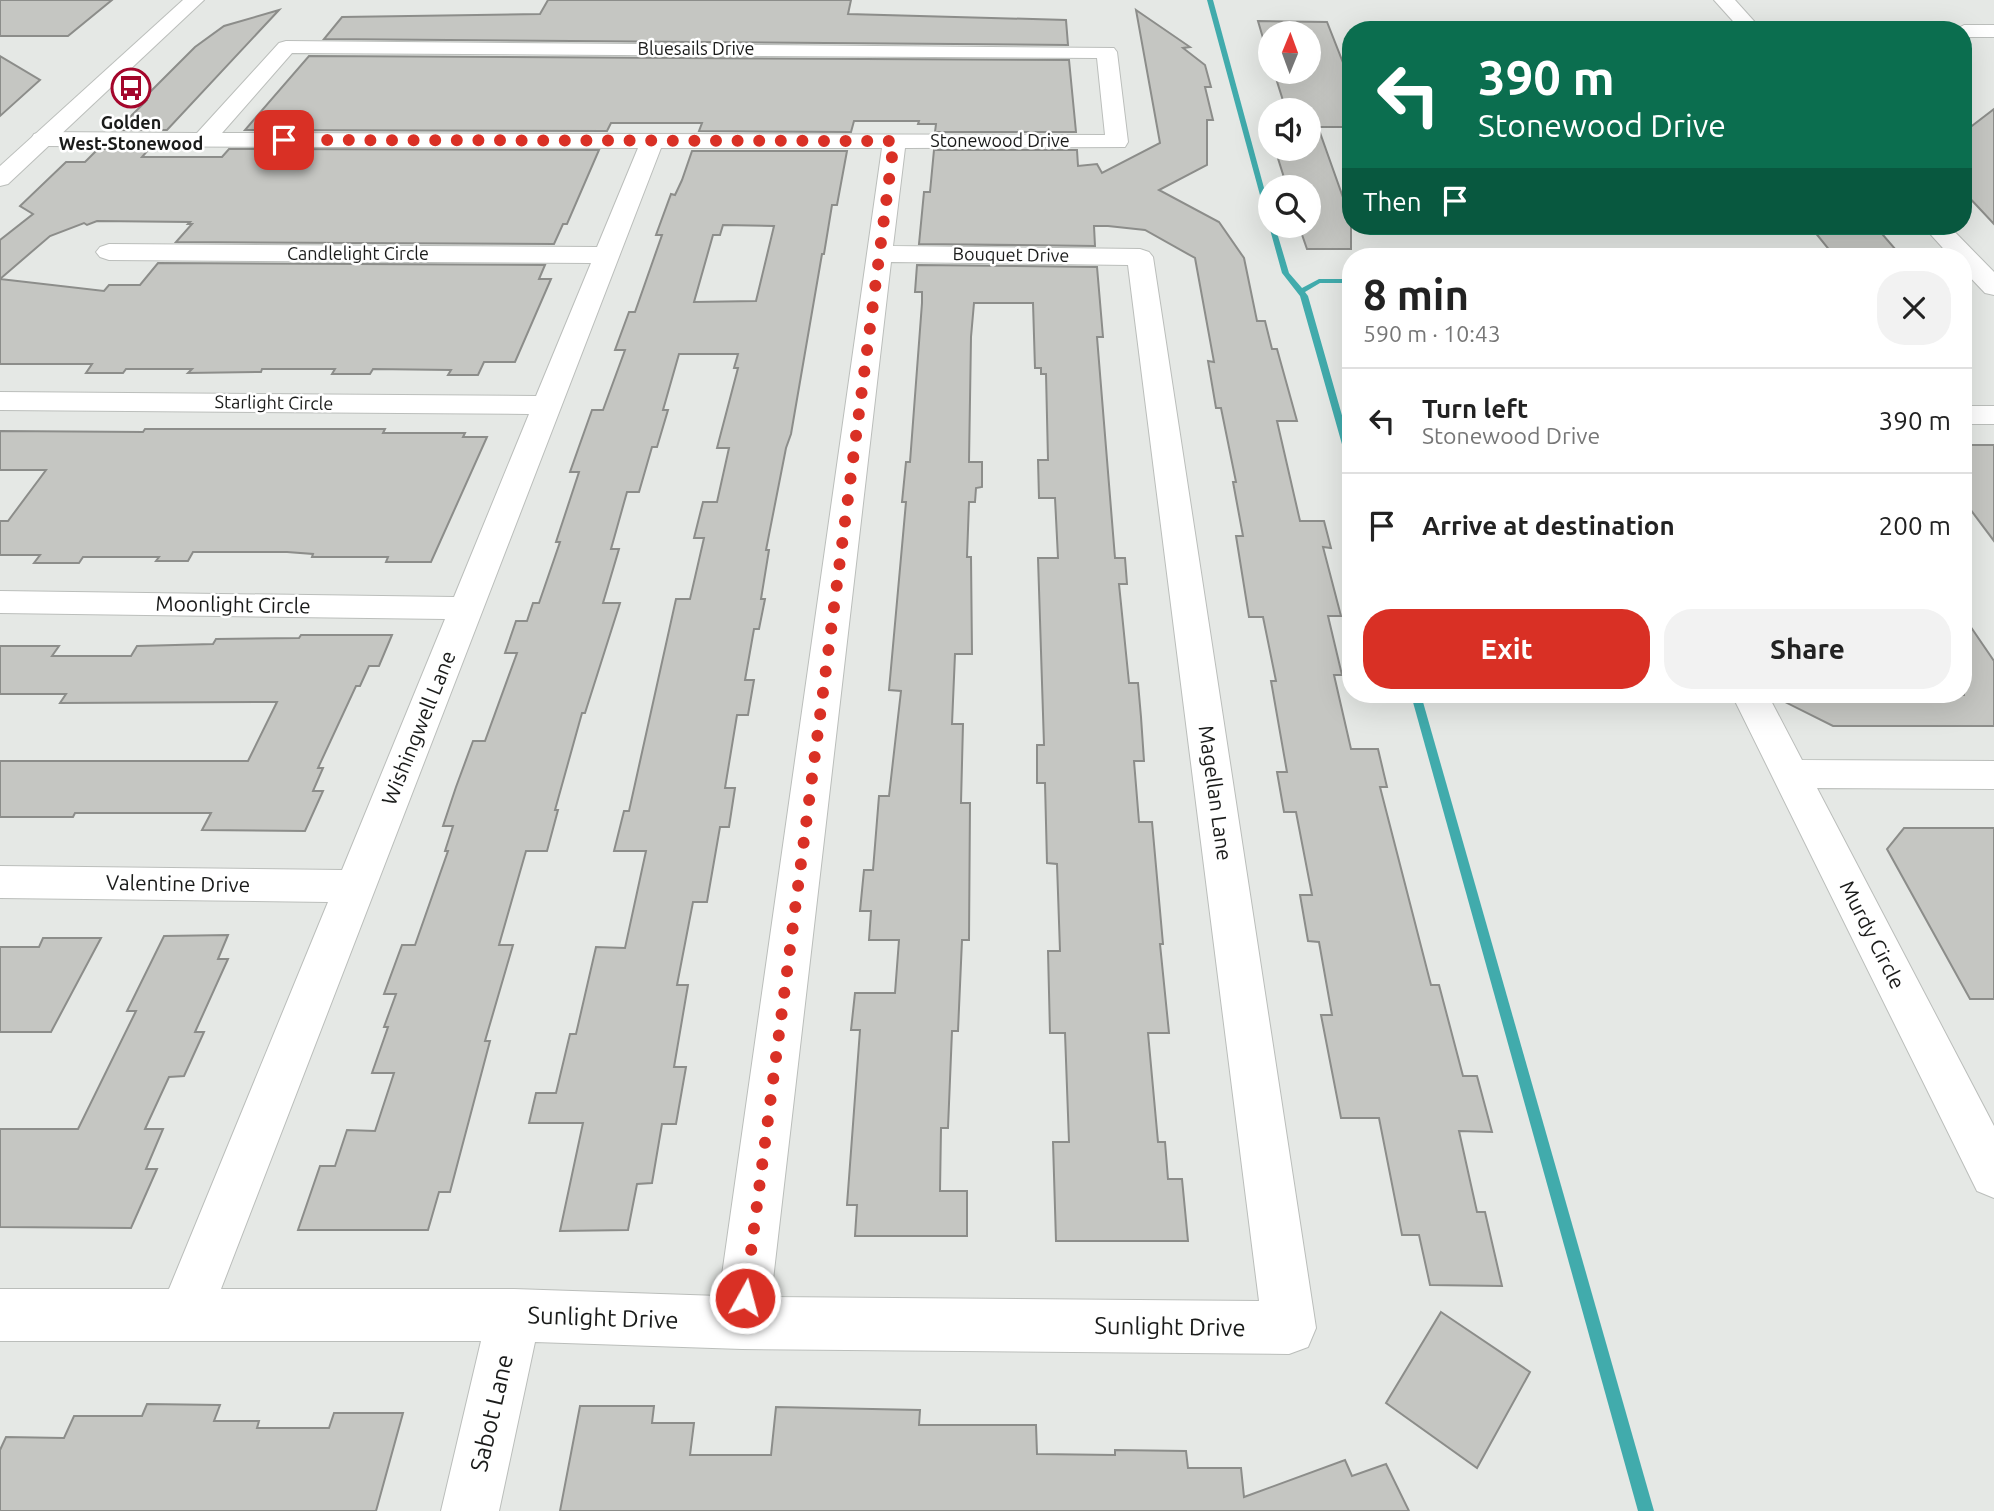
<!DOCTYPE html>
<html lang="en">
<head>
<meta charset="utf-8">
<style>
	body { margin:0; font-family:Ubuntu,sans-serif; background:#f2f2f2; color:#222; height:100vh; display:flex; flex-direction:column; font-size:26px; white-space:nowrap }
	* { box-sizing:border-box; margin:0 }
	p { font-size:23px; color:#767676 }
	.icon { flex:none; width:38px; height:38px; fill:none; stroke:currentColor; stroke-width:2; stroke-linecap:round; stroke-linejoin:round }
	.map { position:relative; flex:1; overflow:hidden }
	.panel { position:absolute; left:1342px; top:248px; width:630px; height:455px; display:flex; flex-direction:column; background:#fff; border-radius:28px; box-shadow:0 7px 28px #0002 }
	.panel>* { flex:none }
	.top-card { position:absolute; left:1342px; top:21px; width:630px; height:214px; border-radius:28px; box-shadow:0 7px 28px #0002; background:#0b6e4f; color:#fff; overflow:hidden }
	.needle { width:46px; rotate:1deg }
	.buttons { position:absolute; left:1258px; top:21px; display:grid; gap:14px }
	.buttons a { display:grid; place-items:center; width:63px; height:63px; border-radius:50%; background:#fff; box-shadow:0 7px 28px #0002; font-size:35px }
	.pin { position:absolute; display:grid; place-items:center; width:60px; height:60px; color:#fff; margin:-30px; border-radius:14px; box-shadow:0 4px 10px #0006 }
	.me { position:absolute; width:77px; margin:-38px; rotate:7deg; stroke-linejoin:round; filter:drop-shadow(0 0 5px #0008) }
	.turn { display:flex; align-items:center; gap:24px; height:147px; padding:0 21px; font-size:32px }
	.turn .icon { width:91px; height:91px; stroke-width:2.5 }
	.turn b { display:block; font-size:49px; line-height:60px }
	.then { display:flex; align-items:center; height:66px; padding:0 21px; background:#0003; gap:14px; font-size:26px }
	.round { display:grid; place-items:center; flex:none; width:74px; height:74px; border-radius:28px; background:#f2f2f2 }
	.overview { display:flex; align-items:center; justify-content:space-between; height:119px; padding:0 21px }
	h1 { font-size:42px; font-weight:700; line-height:52px }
	.action { display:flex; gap:14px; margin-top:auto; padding:14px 21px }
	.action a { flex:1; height:80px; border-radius:28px; background:#d93025; color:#fff; font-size:28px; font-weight:700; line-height:80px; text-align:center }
	.action a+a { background:#f2f2f2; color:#222 }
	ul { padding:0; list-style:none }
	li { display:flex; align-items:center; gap:21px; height:105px; padding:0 21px; border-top:2px solid #e0e0e0 }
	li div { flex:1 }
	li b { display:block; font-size:26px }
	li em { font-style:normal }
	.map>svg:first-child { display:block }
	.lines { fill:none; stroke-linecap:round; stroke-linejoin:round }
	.stream { fill:#41abac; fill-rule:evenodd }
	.building { fill:#c5c6c2; stroke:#8c8d8a; stroke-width:2; fill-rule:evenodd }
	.minor-casing { stroke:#bbbebb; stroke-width:2 }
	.major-casing { stroke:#bbbebb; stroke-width:2 }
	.minor { fill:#fff; fill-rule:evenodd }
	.major { fill:#fff; fill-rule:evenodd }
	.route { stroke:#d93025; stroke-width:12; stroke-dasharray:0 21.6 }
	.labels { text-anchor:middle; stroke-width:5; stroke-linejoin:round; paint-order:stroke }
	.far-street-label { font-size:18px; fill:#1a1b1a; stroke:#fff }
	.far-poi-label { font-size:18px; font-weight:bold; fill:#1a1b1a; stroke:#fff }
	.street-label { font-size:21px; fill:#1a1b1a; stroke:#fff }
	.near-street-label { font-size:24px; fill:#1a1b1a; stroke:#fff }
</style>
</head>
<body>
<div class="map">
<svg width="1994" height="1511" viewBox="0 0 1994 1511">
	<rect width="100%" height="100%" fill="#e5e8e5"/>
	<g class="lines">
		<g class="stream">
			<polygon points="1207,0 1213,0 1270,210 1270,223 1267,221"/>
			<polygon points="1270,224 1270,226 1275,226 1289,273 1302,288 1319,279 1351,279 1351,283 1320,283 1305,292 1308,296 1351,447 1351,465 1347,462 1300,296 1282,273 1269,226"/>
			<polygon points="1411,695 1421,695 1654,1511 1638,1511"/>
		</g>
	</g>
	<g class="building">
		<polygon points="0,0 112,0 68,36 0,36"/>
		<polygon points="548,0 851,0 848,14 1066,20 1068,45 324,39 342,17 540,14"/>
		<polygon points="279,10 167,130 117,130 146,101 141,101 195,47 224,26"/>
		<polygon points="1136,10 1190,47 1183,48 1205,65 1211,87 1205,87 1213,120 1207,120 1207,165 1159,190 1219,222 1244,258 1257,321 1265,321 1272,349 1277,349 1297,421 1277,421 1300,521 1324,521 1331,548 1323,547 1341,616 1328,616 1342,675 1334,675 1351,749 1378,749 1387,787 1380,787 1431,985 1439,985 1463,1076 1477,1076 1492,1132 1459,1131 1477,1212 1485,1212 1502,1286 1430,1285 1419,1235 1402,1235 1379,1118 1341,1118 1321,1015 1332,1015 1319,942 1308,941 1300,895 1312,895 1296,812 1284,812 1277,772 1287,772 1271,681 1276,681 1263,617 1249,617 1236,536 1243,536 1233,482 1236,482 1221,408 1216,408 1208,361 1214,362 1195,258 1145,230 1108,226 1094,226 1095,246 919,244 924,192 930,192 934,150 1077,150 1078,166 1097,164 1102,173 1160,143"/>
		<polygon points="1258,21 1327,22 1351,83 1351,127 1318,127 1351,220 1351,249 1307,249 1299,226 1309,226 1309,187 1287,187 1275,149 1309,149 1309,110 1286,110 1274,72 1309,72 1309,33 1270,33 1270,62"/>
		<polygon points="0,56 40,80 0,116"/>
		<polygon points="309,56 1069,60 1076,132 935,132 936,124 918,124 919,121 854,121 851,132 699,131 702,123 611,123 607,131 245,130"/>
		<polygon points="1994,109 1994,224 1964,192 1964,132"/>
		<polygon points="98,149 149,149 142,157 222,157 229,149 599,150 567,224 563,224 554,244 176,242 192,224 188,224 190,222 97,221 87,225 84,223 50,236 0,279 104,291 109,285 140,285 158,263 545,265 539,279 551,279 515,362 484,362 478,375 448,375 451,370 373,369 370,374 332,374 335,369 262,369 261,372 188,373 192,369 126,369 123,373 86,373 92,364 0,364 0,240 33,214 20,206 66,162 85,162"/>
		<path d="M692 151H847L837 205H832L824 254H822L791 434 786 448 766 550H769L761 599H765L759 629H754L745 680H754L748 715H737L725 788H735L729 827H720L707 902H693L677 985H688L674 1067H686L676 1124H662L652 1183 637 1184 628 1230 560 1231 583 1123H529L536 1093H556L570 1034H576L596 947 625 948 646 851H614L624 811H629L676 599H690L704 538H694L703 502H717L729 448H717L738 368H734L738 354H679L663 410H668L657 447H652L639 492H627L611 549H619L603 603H620L585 713H582L555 810H558L547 851H526L499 945H513L485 1041H490L450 1192H439L428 1230H298L320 1166H335L347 1130 375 1131 394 1073H372L388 1027H384L396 994H384L402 945H415L448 851H445L453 826H443L456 787 473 741H485L517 653H505L516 621H527L533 603H539L560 542H556L579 472H570L592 410H603L625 350H615L629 312H635L662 235H656L671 194 675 195 682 180ZM723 225 774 226 756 301 694 302 713 235H720Z"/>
		<polygon points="1810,226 1877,228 1902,257 1835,257"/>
		<polygon points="917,265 1097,267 1103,337 1097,337 1115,558 1125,558 1127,584 1119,584 1129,683 1138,683 1141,717 1144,761 1134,761 1139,822 1152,822 1163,944 1160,944 1169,1033 1148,1033 1158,1142 1165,1142 1168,1179 1182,1179 1188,1241 1056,1241 1053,1142 1069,1142 1065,1033 1050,1033 1048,951 1060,951 1057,864 1047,863 1045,783 1037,783 1037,745 1044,745 1038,558 1058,558 1055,498 1039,498 1038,460 1048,460 1046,374 1041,374 1041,368 1035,368 1033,303 974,303 971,337 969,462 982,462 982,487 976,488 975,502 969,502 967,557 971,557 972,654 955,654 952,724 963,724 961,803 970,803 969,940 962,940 958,1031 952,1031 948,1128 941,1128 940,1191 967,1191 967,1236 855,1236 857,1205 847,1205 860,1030 851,1030 855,993 895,993 899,940 869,940 871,911 860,911 864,870 873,870 879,796 889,796 901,691 889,690 906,502 902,502 906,462 910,462 922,303 922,292 915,292"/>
		<polygon points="145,429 385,429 383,433 465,433 463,437 487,437 431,562 386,562 388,557 312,557 313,554 287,552 193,552 188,561 156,561 159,557 83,557 79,563 34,563 40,555 0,555 0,521 8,521 46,470 0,470 0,431 143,432"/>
		<polygon points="1964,445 1994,445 1994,541 1964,501"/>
		<polygon points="1964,617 1994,661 1994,726 1833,726 1771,695 1964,695"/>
		<polygon points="301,635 392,635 379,666 369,666 360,686 356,686 318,768 323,768 313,791 323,791 305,831 202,830 211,813 75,813 73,817 0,817 0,761 248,761 277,702 60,703 66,694 0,694 0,646 59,646 52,656 131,656 137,646 213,644 216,639 299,638"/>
		<polygon points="1904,828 1994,828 1994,999 1970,999 1887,849"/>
		<polygon points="228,935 218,959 228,959 195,1032 204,1032 184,1076 169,1077 145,1129 163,1129 146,1169 157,1169 131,1228 0,1227 0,1129 78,1129 136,1011 127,1011 164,936"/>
		<polygon points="43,938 101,938 51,1032 0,1032 0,947 39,947"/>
		<polygon points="1441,1312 1530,1372 1477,1468 1386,1403"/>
		<polygon points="147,1404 220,1405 214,1421 259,1421 257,1428 329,1428 334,1413 403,1413 376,1511 0,1511 0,1450 6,1437 64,1438 74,1416 142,1416"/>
		<polygon points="580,1406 654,1406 652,1423 694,1423 690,1455 771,1455 776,1407 920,1410 919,1425 1036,1425 1037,1454 1115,1455 1115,1450 1186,1451 1188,1468 1241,1468 1244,1497 1345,1460 1352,1476 1386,1464 1409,1511 560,1511"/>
	</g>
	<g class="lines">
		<defs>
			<g id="minor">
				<polygon points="1714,0 1735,0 1762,30 1741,30"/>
				<polygon points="1964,25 1994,25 1994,37 1964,37 1964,30 1955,30"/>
				<path d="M286 41 1114 48 1117 52 1128 142 1125 147 905 148 893 246 1140 249 1149 252 1153 257 1316 1328 1308 1347 1289 1354 742 1349 535 1342 499 1511H441L481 1341H0V1289H169L328 902 0 898V866L342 870 445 619 0 613V591L454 597 529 414 0 410V392L536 396 591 263 109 260 100 257 96 252 100 247 109 244 597 247 638 148 42 146 34 144 31 139 34 134 42 132 197 133 279 43ZM292 53 1097 58 1105 135 222 133ZM661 148H882L719 1296 514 1289H221ZM891 262 1128 265 1259 1301 771 1297Z"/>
				<polygon points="1923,226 1949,226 1994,272 1994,295 1985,293 1964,271 1964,257 1951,257"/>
				<rect x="1964" y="406" width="30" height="18"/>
				<polygon points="1732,695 1768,695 1802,760 1994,761 1994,789 1817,788 1994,1126 1994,1198 1977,1191"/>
			</g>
			<polygon id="major" points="183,0 204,0 8,184 0,186 0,166"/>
		</defs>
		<use href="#minor" class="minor-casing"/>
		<use href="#major" class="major-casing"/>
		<use href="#minor" class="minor"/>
		<use href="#major" class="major"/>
	</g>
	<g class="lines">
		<polyline class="route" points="284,140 894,141 745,1298"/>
	</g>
	<defs>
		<symbol id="bus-ring" viewBox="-11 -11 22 22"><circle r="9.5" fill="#fff" stroke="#a4062b" stroke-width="1.5"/><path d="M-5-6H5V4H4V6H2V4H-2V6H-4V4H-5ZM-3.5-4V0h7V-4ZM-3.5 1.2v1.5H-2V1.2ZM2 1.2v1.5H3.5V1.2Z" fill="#a4062b"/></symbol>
	</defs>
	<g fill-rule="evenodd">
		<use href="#bus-ring" x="109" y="66" width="44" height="44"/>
	</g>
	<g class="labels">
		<g class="far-street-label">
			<text x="696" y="55">Bluesails Drive</text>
			<text x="1000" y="147">Stonewood Drive</text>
			<text x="358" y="260">Candlelight Circle</text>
			<text transform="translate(1011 255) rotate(1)" y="6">Bouquet Drive</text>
			<text transform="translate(274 403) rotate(1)" y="6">Starlight Circle</text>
		</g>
		<g class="far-poi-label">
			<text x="131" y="129">Golden<tspan x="131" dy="21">West-Stonewood</tspan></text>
		</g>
		<g class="street-label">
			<text transform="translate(233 605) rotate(1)" y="7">Moonlight Circle</text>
			<text transform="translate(419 728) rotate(-68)" y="7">Wishingwell Lane</text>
			<text transform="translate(1215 793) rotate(82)" y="7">Magellan Lane</text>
			<text transform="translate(178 884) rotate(1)" y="7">Valentine Drive</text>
			<text transform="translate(1872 935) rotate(63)" y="7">Murdy Circle</text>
		</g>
		<g class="near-street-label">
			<text transform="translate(603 1318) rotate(2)" y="8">Sunlight Drive</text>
			<text transform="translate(1170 1327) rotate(1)" y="8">Sunlight Drive</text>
			<text transform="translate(492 1413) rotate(-77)" y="8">Sabot Lane</text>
		</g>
	</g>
</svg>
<div class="buttons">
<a><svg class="needle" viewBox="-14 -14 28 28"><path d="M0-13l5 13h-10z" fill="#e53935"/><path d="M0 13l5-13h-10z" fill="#767676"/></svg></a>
<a><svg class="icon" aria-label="sound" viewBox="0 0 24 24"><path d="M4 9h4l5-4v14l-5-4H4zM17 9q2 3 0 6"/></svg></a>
<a><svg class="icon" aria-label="search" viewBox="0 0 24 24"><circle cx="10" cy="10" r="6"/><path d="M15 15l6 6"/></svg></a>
</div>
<div class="pin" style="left:284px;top:140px;background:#d93025"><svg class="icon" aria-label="arrive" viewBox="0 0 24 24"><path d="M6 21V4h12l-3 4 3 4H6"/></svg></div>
<svg class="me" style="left:745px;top:1298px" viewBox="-20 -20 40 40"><circle r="17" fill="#d93025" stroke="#fff" stroke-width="3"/><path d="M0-11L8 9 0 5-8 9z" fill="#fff"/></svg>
<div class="top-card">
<div class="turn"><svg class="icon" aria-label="left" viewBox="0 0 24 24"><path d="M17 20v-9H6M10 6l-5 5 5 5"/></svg><div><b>390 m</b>Stonewood Drive</div></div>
<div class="then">Then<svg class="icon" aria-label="arrive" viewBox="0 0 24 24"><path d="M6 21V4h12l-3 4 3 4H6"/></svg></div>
</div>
<section class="panel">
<div class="overview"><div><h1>8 min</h1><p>590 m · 10:43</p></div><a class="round"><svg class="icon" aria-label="close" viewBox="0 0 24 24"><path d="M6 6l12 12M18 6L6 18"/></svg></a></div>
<ul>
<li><svg class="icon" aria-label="left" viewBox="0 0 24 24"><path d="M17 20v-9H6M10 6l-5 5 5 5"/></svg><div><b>Turn left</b><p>Stonewood Drive</p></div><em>390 m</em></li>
<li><svg class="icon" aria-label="arrive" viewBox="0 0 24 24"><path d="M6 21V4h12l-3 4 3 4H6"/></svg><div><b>Arrive at destination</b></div><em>200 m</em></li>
</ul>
<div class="action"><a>Exit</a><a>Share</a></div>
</section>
</div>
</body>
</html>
